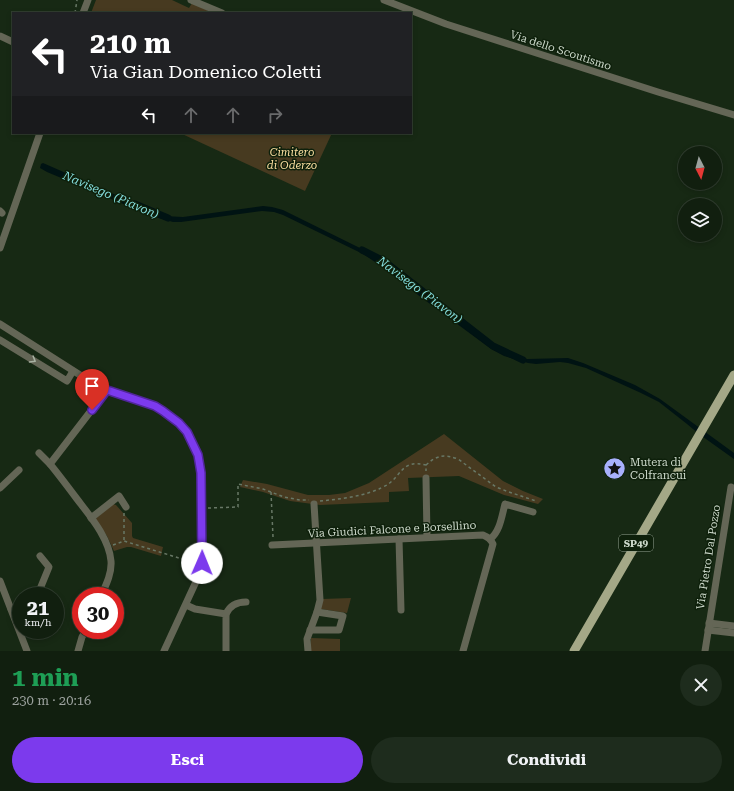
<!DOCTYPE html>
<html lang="it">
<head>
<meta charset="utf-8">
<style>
	body { margin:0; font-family:"Roboto Serif",serif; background:#1e2c1d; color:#f1f3f6; height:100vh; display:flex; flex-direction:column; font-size:15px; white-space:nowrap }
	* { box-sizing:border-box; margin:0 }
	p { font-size:13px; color:#9ca29e }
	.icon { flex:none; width:22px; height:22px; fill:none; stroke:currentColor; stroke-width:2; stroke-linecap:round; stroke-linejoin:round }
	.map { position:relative; height:651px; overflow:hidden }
	.side { display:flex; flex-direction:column; background:#111f0f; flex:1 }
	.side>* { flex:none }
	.hud { position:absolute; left:12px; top:12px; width:400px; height:122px; border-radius:0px; box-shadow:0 2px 6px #0003,0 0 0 1px #303d2f; background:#202124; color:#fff; overflow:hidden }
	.needle { width:26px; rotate:174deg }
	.buttons { position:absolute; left:678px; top:146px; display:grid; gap:8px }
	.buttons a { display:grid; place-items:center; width:44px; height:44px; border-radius:50%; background:#111f0f; box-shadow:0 2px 6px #0003,0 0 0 1px #303d2f; font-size:20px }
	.speed { position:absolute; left:12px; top:587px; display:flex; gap:8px; font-size:20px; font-weight:700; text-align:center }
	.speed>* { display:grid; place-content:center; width:52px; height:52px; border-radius:50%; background:#111f0f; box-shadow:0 2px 6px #0003,0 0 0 1px #303d2f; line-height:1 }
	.speed small { font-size:10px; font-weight:400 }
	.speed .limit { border:6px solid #d22; background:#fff; color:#111 }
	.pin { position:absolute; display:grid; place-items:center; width:34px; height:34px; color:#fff; margin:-41px -17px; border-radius:50% 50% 50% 0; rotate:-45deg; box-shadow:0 0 4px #0007 }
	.pin .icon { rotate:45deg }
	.me { position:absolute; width:44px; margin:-22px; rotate:1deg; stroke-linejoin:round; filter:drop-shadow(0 0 3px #0008) }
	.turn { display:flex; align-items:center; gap:14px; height:84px; padding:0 12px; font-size:18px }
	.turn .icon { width:52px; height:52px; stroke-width:2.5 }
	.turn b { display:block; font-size:28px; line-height:34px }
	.lanes { display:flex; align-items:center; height:38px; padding:0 12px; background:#0003; justify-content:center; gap:20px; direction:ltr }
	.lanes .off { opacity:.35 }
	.round { display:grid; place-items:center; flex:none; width:42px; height:42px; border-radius:21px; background:#1e2c1d }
	.overview { display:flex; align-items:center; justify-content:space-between; height:68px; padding:0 12px }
	h1 { font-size:24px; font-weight:700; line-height:30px; color:#1e9e55 }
	.action { display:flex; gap:8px; margin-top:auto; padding:8px 12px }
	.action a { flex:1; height:46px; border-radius:24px; background:#7c3aed; color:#fff; font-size:16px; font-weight:700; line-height:46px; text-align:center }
	.action a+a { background:#1e2c1d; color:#f1f3f6 }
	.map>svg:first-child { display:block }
	.green { fill:#473a20 }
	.water { fill:#001313 }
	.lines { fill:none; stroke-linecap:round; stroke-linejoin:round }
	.canal { stroke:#001313; stroke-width:7 }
	.path { stroke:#687866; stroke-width:1.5; stroke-dasharray:3 3; stroke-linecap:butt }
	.minor { stroke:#646656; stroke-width:7 }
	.major { stroke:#a4a887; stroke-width:9 }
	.oneway { stroke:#a8b1a2 }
	.route-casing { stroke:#51269a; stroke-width:10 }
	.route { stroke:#7c3aed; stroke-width:7 }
	.labels { text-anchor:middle; stroke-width:3; stroke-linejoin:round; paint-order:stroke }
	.shield { fill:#0e200b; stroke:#94a291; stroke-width:1 }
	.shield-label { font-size:10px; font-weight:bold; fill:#cdd9cb }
	.street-label { font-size:11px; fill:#cdd9cb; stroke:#0e200b }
	.park-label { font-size:11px; font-style:italic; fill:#fbdea0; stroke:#0e200b }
	.poi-label { font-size:11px; fill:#cdd9cb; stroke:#0e200b; text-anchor:start }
	.water-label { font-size:12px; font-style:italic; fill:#84dcdc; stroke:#0e200b }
</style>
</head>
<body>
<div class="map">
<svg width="734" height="651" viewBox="0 0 734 651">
	<rect width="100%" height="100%" fill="#172914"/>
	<g class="green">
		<polygon points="96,0 172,0 189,8 192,3 213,13 91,13"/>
		<polygon points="180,133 332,133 305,191"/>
		<polygon points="444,434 503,481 523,491 543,499 538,504 504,495 459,476 408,478 409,491 389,492 389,502 320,505 290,501 263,492 240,487 243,480 267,484 308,495 329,495 345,493 369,483"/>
		<polygon points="113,504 116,505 132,523 132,536 133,538 163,547 161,556 131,547 127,547 114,551 107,536 95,519"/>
		<polygon points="351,598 347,613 321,609 322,599"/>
		<polygon points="311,638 340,639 340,651 310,651"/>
	</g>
	<polygon class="water" points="43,163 116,195 155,214 164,216 183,217 263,206 272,207 283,210 362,249 394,270 494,347 510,355 527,359 568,358 583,363 635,385 660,399 734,453 734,459 699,434 687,424 659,402 641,393 586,368 568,363 560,362 536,364 528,363 504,356 491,349 418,295 384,268 363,254 283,215 274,212 262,211 181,222 173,222 152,216 47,172 40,168 41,164"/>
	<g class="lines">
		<g class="canal">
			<polyline points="135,204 168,218"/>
			<polyline points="362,250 384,261 493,346 523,360"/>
		</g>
		<g class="path">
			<polyline points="75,13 77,0"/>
			<path d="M426 465C437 455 444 454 458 459L496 487 509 492 536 501 535 502"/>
			<polyline points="271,492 273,537"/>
			<path d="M320 501C340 499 360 497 379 489 381 488 385 486 387 485 402 475 402 459 426 465V471"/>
			<polyline points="208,508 238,507 238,484 263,489 284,497 300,500 309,500"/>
			<polyline points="124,513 124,541"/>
			<polyline points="113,545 124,541 195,563"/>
		</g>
		<g class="minor">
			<polyline points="191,0 222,13"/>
			<polyline points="384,0 446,24 658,92 734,115"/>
			<polyline points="83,13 88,0"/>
			<polyline points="0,36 13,42"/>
			<polyline points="0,211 2,213"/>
			<polyline points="0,248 40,133"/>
			<polyline points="0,324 91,382 107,390 147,403 163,411 179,423 187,432 198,455 201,473 202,563 200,573 164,651"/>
			<polyline points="0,340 67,381 73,371"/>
			<polyline points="39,453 50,464"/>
			<polyline points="426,478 427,537"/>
			<polyline points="0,488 19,470"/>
			<polyline points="91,518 119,496 126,507"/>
			<polyline points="399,539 401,610"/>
			<path d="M490 539C500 532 502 515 505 504L533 512"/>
			<path d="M272 545 483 535C488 537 491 539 493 544L463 651"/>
			<polyline points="0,581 27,651"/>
			<polyline points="32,596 40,589 49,567 40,556"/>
			<path d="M101 596C106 585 112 573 111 561 109 538 90 516 77 499 68 487 59 475 50 464L107 390"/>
			<polyline points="186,605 195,609 226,614 226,651"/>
			<polyline points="11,609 21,605"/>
			<path d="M226 614C230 605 238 602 246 602"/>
			<polyline points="709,623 734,626"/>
			<polyline points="310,630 339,630 343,616 317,612"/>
			<polyline points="708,630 734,633"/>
			<polyline points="78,651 82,637 86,630"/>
			<polyline points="308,651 307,639 317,612 320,600 314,504"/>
			<polyline points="705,651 731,487"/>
		</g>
		<polyline class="major" points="574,651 734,375"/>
	</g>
	<defs><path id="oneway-chevron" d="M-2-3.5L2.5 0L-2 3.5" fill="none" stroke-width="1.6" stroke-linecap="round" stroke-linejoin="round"/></defs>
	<use class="oneway" href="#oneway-chevron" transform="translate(33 360) rotate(31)"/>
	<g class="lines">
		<defs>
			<polyline id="route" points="92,410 107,390 155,406 163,411 179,423 187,432 198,455 201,473 202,563"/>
		</defs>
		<use href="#route" class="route-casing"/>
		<use href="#route" class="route"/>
	</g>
	<defs>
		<symbol id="sight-disc" viewBox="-11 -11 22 22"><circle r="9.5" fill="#a8b0fc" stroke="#0e200b"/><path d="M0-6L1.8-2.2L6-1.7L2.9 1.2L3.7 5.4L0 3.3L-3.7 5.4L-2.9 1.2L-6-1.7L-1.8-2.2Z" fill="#111"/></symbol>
	</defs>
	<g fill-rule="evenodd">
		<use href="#sight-disc" x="602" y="456" width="25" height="25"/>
	</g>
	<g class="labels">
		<rect class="shield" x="619" y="535" width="34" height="16" rx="3"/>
		<g class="shield-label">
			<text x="636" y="547">SP49</text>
		</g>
		<g class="street-label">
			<text transform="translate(561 50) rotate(18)" y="4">Via dello Scoutismo</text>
			<text transform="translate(392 529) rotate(-3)" y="4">Via Giudici Falcone e Borsellino</text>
			<text transform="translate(708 557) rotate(-81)" y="4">Via Pietro Dal Pozzo</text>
		</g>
		<g class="park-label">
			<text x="292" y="156">Cimitero<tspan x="292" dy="13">di Oderzo</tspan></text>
		</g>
		<g class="poi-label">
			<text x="630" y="466">Mutera di<tspan x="630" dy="13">Colfrancui</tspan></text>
		</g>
		<g class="water-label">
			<text transform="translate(111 195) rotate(23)" y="4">Navisego (Piavon)</text>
			<text transform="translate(420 290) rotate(37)" y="4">Navisego (Piavon)</text>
		</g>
	</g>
</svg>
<div class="buttons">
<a><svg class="needle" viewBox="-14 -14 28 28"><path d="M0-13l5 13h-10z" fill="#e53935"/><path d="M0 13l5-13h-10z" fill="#9ca29e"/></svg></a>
<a><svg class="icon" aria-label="layers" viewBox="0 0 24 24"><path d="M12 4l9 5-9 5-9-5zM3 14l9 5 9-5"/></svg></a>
</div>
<div class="speed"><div>21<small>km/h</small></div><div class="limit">30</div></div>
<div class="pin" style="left:92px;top:410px;background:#d93025"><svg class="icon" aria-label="arrive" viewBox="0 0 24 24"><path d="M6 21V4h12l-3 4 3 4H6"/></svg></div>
<svg class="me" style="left:202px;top:563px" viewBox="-20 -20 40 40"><circle r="19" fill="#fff"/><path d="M0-13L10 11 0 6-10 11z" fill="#7c3aed"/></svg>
<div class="hud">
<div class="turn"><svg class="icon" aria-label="left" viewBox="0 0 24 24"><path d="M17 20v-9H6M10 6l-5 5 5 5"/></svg><div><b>210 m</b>Via Gian Domenico Coletti</div></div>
<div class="lanes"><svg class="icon" aria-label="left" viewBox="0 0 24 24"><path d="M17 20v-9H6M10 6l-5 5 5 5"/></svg><svg class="icon off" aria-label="ahead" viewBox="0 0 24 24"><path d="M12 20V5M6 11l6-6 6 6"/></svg><svg class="icon off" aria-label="ahead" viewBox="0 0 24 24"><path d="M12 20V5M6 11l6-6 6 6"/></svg><svg class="icon off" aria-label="right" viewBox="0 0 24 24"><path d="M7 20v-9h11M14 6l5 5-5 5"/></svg></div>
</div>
</div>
<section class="side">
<div class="overview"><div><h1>1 min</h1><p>230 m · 20:16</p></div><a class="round"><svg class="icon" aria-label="close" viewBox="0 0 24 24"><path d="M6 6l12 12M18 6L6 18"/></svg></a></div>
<div class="action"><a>Esci</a><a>Condividi</a></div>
</section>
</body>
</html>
